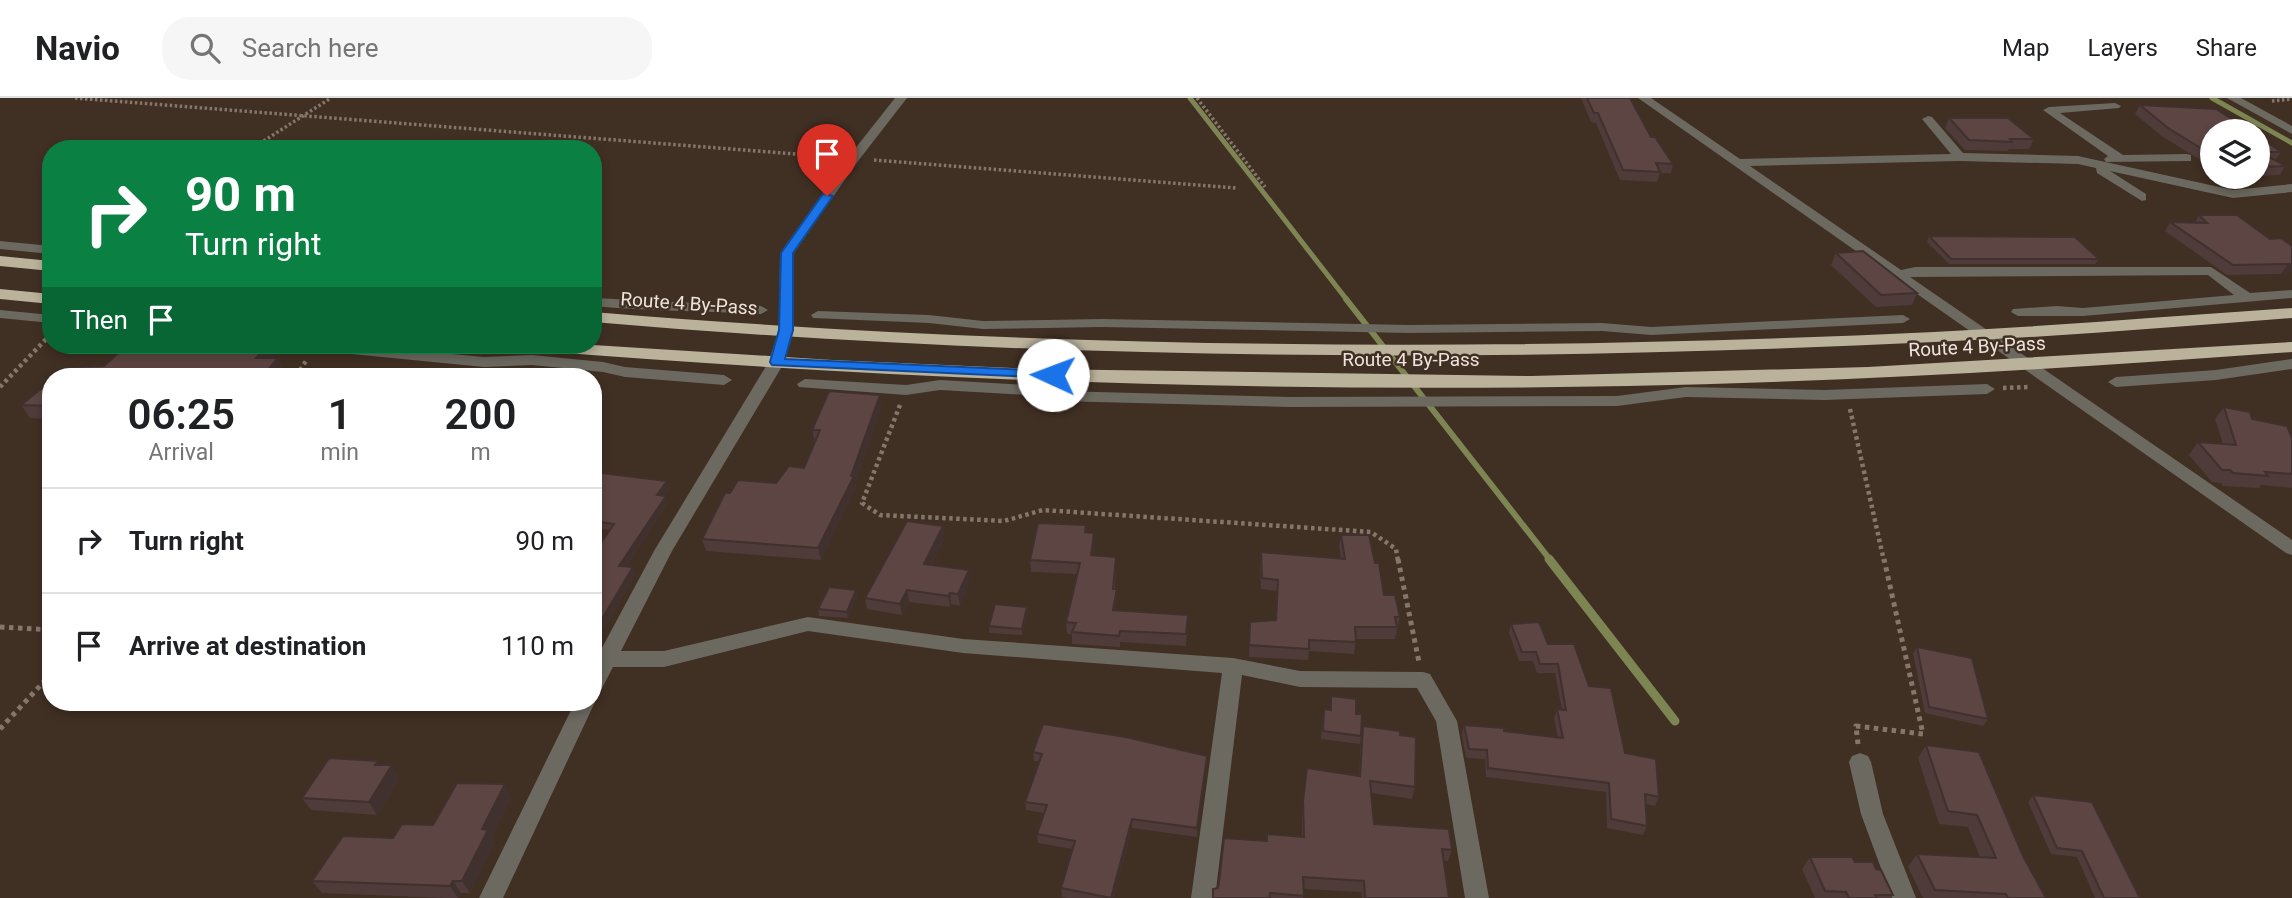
<!DOCTYPE html>
<html lang="en">
<head>
<meta charset="utf-8">
<style>
	body { margin:0; font-family:Roboto,sans-serif; background:#f6f6f6; color:#202124; height:100vh; display:flex; flex-direction:column; font-size:26px; white-space:nowrap }
	* { box-sizing:border-box; margin:0 }
	p { font-size:23px; color:#757577 }
	.icon { flex:none; width:38px; height:38px; fill:none; stroke:currentColor; stroke-width:2; stroke-linecap:round; stroke-linejoin:round }
	.map { position:relative; flex:1; overflow:hidden }
	.sheet { position:absolute; left:42px; top:270px; width:560px; height:343px; display:flex; flex-direction:column; background:#fff; border-radius:28px; box-shadow:0 4px 10px #0003 }
	.sheet>* { flex:none }
	.banner { position:absolute; left:42px; top:42px; width:560px; height:214px; border-radius:28px; box-shadow:0 4px 10px #0003; background:#0b8043; color:#fff; overflow:hidden }
	.fabs { position:absolute; left:2200px; top:21px; display:grid; gap:14px }
	.fabs a { display:grid; place-items:center; width:70px; height:70px; border-radius:50%; background:#fff; box-shadow:0 4px 10px #0003; font-size:35px }
	.pin { position:absolute; display:grid; place-items:center; width:60px; height:60px; color:#fff; margin:-72px -30px; border-radius:50% 50% 50% 0; rotate:-45deg; box-shadow:0 0 7px #0007 }
	.pin .icon { rotate:45deg }
	.me { position:absolute; width:77px; margin:-38px; rotate:272deg; stroke-linejoin:round; filter:drop-shadow(0 0 5px #0008) }
	.turn { display:flex; align-items:center; gap:24px; height:147px; padding:0 28px; font-size:32px }
	.turn .icon { width:91px; height:91px; stroke-width:2.5 }
	.turn b { display:block; font-size:49px; line-height:60px }
	.then { display:flex; align-items:center; height:66px; padding:0 28px; background:#0003; gap:14px; font-size:26px }
	.eta { display:flex; justify-content:space-evenly; align-items:center; height:119px; text-align:center }
	.eta b { font-size:42px; font-weight:600; line-height:49px }
	ul { padding:0; list-style:none }
	li { display:flex; align-items:center; gap:21px; height:105px; padding:0 28px; border-top:2px solid #e0e0e0 }
	li div { flex:1 }
	li b { display:block; font-size:26px }
	li em { font-style:normal }
	header { display:flex; align-items:center; gap:42px; box-sizing:border-box; height:98px; padding:0 35px; background:#fff; border-bottom:2px solid #e0e0e0 }
	header strong { font-size:33px }
	nav { display:flex; gap:38px; margin-inline-start:auto; font-size:24px }
	.search { width:490px; height:63px; background:#f6f6f6; display:flex; align-items:center; gap:18px; box-sizing:border-box; padding:0 24px; border-radius:28px; color:#757577; font-size:26px }
	.map>svg:first-child { display:block }
	.lines { fill:none; stroke-linecap:round; stroke-linejoin:round }
	.stream-far2 { stroke:#7d8553; stroke-width:5 }
	.stream-far1 { stroke:#7d8553; stroke-width:6 }
	.stream { stroke:#7d8553; stroke-width:9 }
	.path-far2 { stroke:#84766b; stroke-width:3.5; stroke-dasharray:2.5 2.5; stroke-linecap:butt }
	.path-far1 { stroke:#84766b; stroke-width:4.5; stroke-dasharray:3.5 3.5; stroke-linecap:butt }
	.path { stroke:#84766b; stroke-width:5; stroke-dasharray:4.5 4.5; stroke-linecap:butt }
	.minor { fill:#6c6960; fill-rule:evenodd }
	.highway { fill:#bab29b; fill-rule:evenodd }
	.wall { fill:#4f3b39 }
	.shaded-wall { fill:#40302e }
	.building { fill:#5c4542; stroke:#40302e; stroke-width:2 }
	.route { fill:#1a73e8; stroke:#114b97; stroke-width:2 }
	.labels { text-anchor:middle; stroke-width:5; stroke-linejoin:round; paint-order:stroke }
	.street-label { font-size:19px; fill:#eee3db; stroke:#402f23 }
</style>
</head>
<body>
<header>
<strong>Navio</strong>
<div class="search"><svg class="icon" aria-label="search" viewBox="0 0 24 24"><circle cx="10" cy="10" r="6"/><path d="M15 15l6 6"/></svg>Search here</div>
<nav><a>Map</a><a>Layers</a><a>Share</a></nav>
</header>
<div class="map">
<svg width="2292" height="800" viewBox="0 0 2292 800">
	<rect width="100%" height="100%" fill="#402f23"/>
	<g class="lines">
		<g class="stream-far2">
			<polyline points="1190,0 1347,202"/>
			<polyline points="2212,0 2292,45"/>
		</g>
		<polyline class="stream-far1" points="1346,201 1551,463"/>
		<polyline class="stream" points="1549,461 1675,623"/>
		<g class="path-far2">
			<polyline points="75,0 834,59"/>
			<polyline points="1197,0 1265,89"/>
			<polyline points="2272,3 2292,1"/>
			<polyline points="251,51 331,0"/>
			<polyline points="874,62 1236,90"/>
		</g>
		<g class="path-far1">
			<polyline points="296,278 306,263"/>
			<polyline points="0,289 50,237"/>
			<polyline points="2003,290 2030,289"/>
			<polyline points="900,307 862,405 880,417 1004,423 1043,412 1371,434 1396,451 1398,463"/>
			<polyline points="1850,311 1884,463"/>
		</g>
		<g class="path">
			<polyline points="1398,461 1419,564"/>
			<polyline points="0,529 51,532"/>
			<polyline points="0,631 51,576"/>
			<polyline points="1858,646 1856,628 1923,636 1884,461"/>
		</g>
		<g class="minor">
			<polygon points="895,0 907,0 858,63 794,155 793,232 784,265 672,453 621,553 664,553 808,519 963,541 1233,560 1300,573 1423,574 1430,576 1457,623 1489,800 1465,800 1436,623 1417,590 1300,589 1242,577 1215,800 1191,800 1222,575 963,555 808,533 664,569 613,569 600,594 593,596 593,568 596,561 654,453 768,265 779,232 780,155 850,57"/>
			<polygon points="1638,0 1651,0 1740,61 1951,56 1922,21 1928,18 1932,19 1963,55 2078,58 2233,92 2292,86 2292,94 2233,100 2110,73 2146,96 2146,102 2142,103 2097,75 2096,70 2078,66 1960,63 1750,68 1901,172 1915,169 2211,169 2250,195 2292,192 2292,200 2083,218 2018,218 2011,214 2013,211 2057,208 2083,210 2234,197 2208,177 1910,179 2292,442 2292,457 2286,455"/>
			<polygon points="2227,0 2241,0 2292,28 2292,36"/>
			<polygon points="2115,5 2121,8 2119,10 2060,15 2123,57 2187,56 2191,57 2191,63 2106,64 2104,61 2108,58 2043,12 2049,9"/>
			<polygon points="0,143 51,148 51,156 0,151"/>
			<path d="M593 200 761 208 768 212 761 216C705 213 649 213 593 208Z"/>
			<polygon points="0,212 51,217 51,225 0,220"/>
			<polygon points="818,213 929,217 983,223 1102,221 1410,227 1602,225 1651,229 1903,217 1910,221 1903,225 1651,237 1602,233 1410,235 1102,229 983,231 929,225 813,220 811,217"/>
			<polygon points="303,247 355,247 484,259 532,257 603,264 625,269 724,277 732,282 724,287 625,279 603,274 532,267 484,269 311,252"/>
			<polygon points="2292,261 2292,271 2216,282 2116,289 2108,284 2116,279 2216,272"/>
			<polygon points="805,281 906,287 940,282 1029,287 1058,293 1290,299 1617,298 1686,289 1825,292 1987,286 1995,291 1987,296 1825,302 1686,299 1617,308 1290,309 1058,303 1029,297 940,292 906,297 799,289 797,286"/>
			<polygon points="593,600 595,604 503,800 479,800 575,604 593,604"/>
			<polygon points="1860,655 1868,658 1871,664 1883,716 1916,800 1892,800 1861,716 1849,664 1852,658"/>
		</g>
		<g class="highway">
			<polygon points="0,158 51,163 51,173 0,168"/>
			<polygon points="0,191 51,196 51,206 0,201"/>
			<path d="M2292 210V220C2173 229 2053 239 1934 244 1488 266 1038 262 593 224V214C1038 251 1488 255 1934 234 2053 228 2173 218 2292 210Z"/>
			<path d="M2292 244V254C2071 270 1850 284 1628 288 1262 295 895 282 530 252L521 247H593L832 262 1033 271 1531 278 1868 269Z"/>
		</g>
	</g>
	<g class="wall">
		<polygon points="1581,0 1630,0 1651,39 1673,66 1671,75 1660,75 1657,84 1620,82 1596,25 1591,24"/>
		<polygon points="2140,7 2212,33 2212,69 2163,39 2135,16"/>
		<polygon points="1949,20 2034,41 2029,51 2009,51 2008,53 1965,52 1945,30"/>
		<polygon points="2258,38 2281,54 2275,62 2285,68 2280,77 2258,78"/>
		<polygon points="2199,117 2270,141 2292,174 2281,176 2227,177 2165,133 2170,124 2195,125"/>
		<polygon points="1929,138 2099,161 2095,166 1949,166 1927,144"/>
		<polygon points="1836,155 1917,195 1912,207 1876,209 1831,167"/>
		<polygon points="51,283 51,321 30,320 21,307"/>
		<polygon points="882,308 855,385 856,390 821,462 706,453 702,441 730,395 776,385 804,370 815,344 812,332"/>
		<polygon points="2224,309 2252,321 2292,340 2292,390 2261,387 2259,390 2223,388 2221,385 2212,384 2189,357 2198,344 2223,346 2215,321"/>
		<polygon points="593,374 670,389 664,398 668,404 626,469 636,476 594,547 593,456 610,432 593,430"/>
		<polygon points="943,428 945,439 931,467 970,484 960,508 951,506 950,509 909,504 902,517 867,511 865,500"/>
		<polygon points="1087,434 1094,435 1095,446 1093,457 1116,470 1115,491 1117,502 1115,512 1188,517 1186,548 1120,544 1120,549 1072,546 1072,536 1067,536 1066,524 1077,476 1031,474 1030,462"/>
		<polygon points="1341,437 1375,465 1384,497 1400,519 1395,541 1356,541 1354,556 1309,553 1308,562 1249,559 1250,524 1275,522 1277,493 1261,491 1260,466 1261,454 1341,461 1339,448"/>
		<polygon points="856,492 857,499 848,520 819,518 818,511"/>
		<polygon points="1027,509 1028,515 1022,537 989,535 989,528"/>
		<polygon points="1511,526 1548,546 1589,588 1625,655 1659,699 1655,708 1645,706 1647,728 1643,737 1607,730 1606,694 1486,679 1485,661 1466,660 1462,636 1464,627 1558,640 1554,620 1557,611 1562,612 1555,575 1537,575 1533,563 1519,563 1509,535"/>
		<polygon points="1917,549 1988,621 1983,628 1925,615 1913,555"/>
		<polygon points="1331,598 1356,616 1361,638 1360,646 1321,641 1323,619 1330,612"/>
		<polygon points="1363,628 1400,637 1415,689 1412,701 1371,695 1374,726 1452,752 1448,763 1444,763 1449,800 1362,800 1361,794 1303,791 1303,800 1213,800 1218,790 1266,743 1267,736 1302,738 1302,715 1307,670 1359,677 1361,640"/>
		<polygon points="1926,647 2023,758 2046,800 1923,800 1908,769 1917,756 1980,759 1968,729 1939,726 1918,660"/>
		<polygon points="1033,654 1207,658 1197,739 1132,730 1114,800 1068,800 1062,799 1061,790 1073,751 1038,745 1037,736 1044,715 1026,712 1025,704 1039,663 1034,663"/>
		<polygon points="380,667 400,680 377,717 311,712 302,700"/>
		<polygon points="2033,697 2140,800 2095,800 2077,759 2051,756 2028,704"/>
		<polygon points="512,698 492,738 495,744 470,795 461,795 458,800 444,800 322,795 312,783 393,740 433,727"/>
		<polygon points="1810,759 1855,764 1876,771 1893,797 1891,800 1815,800 1802,771"/>
	</g>
	<g class="shaded-wall">
		<polygon points="2288,166 2292,166 2292,174 2281,176"/>
		<polygon points="267,247 276,247 280,253 263,273 256,260"/>
		<polygon points="278,260 285,273 281,278 263,278"/>
		<polygon points="880,297 882,308 855,385 856,390 821,462 818,450 851,378"/>
		<polygon points="667,383 670,389 660,404 657,397"/>
		<polygon points="666,398 668,404 622,475 619,468"/>
		<polygon points="943,428 945,439 926,477 924,466"/>
		<polygon points="1094,435 1095,446 1091,468 1091,457"/>
		<polygon points="633,469 636,476 594,547 593,536"/>
		<polygon points="969,472 970,484 960,508 958,496"/>
		<polygon points="1117,491 1117,502 1113,524 1113,512"/>
		<polygon points="856,492 857,499 848,520 847,514"/>
		<polygon points="907,492 909,504 902,517 900,506"/>
		<polygon points="950,495 951,506 950,509 948,498"/>
		<polygon points="1027,509 1028,515 1022,537 1022,531"/>
		<polygon points="1207,658 1207,667 1197,739 1197,730"/>
		<polygon points="392,667 400,680 377,717 369,704"/>
		<polygon points="505,686 512,698 492,738 495,744 470,795 462,783 482,731"/>
		<polygon points="1132,721 1132,730 1114,800 1111,800"/>
		<polygon points="453,783 461,795 458,800 450,788"/>
	</g>
	<g class="building">
		<polygon points="1587,0 1630,0 1651,39 1655,39 1673,66 1656,65 1660,74 1623,72 1598,15 1594,15"/>
		<polygon points="2140,7 2216,11 2250,33 2212,33 2212,57 2168,30"/>
		<polygon points="1949,20 2008,20 2034,41 2010,41 2012,44 1969,42"/>
		<polygon points="2258,38 2281,54 2260,54 2285,68 2258,69"/>
		<polygon points="2199,117 2237,117 2270,141 2281,140 2292,148 2292,166 2233,167 2170,124 2207,125"/>
		<polygon points="1929,138 2075,139 2099,161 1951,161"/>
		<polygon points="1863,153 1917,195 1881,197 1836,155"/>
		<polygon points="127,247 267,247 256,260 278,260 263,278 56,278 67,269 104,268"/>
		<polygon points="51,283 51,308 21,307"/>
		<polygon points="829,293 880,297 851,378 854,378 818,450 702,441 725,395 730,395 738,382 776,385 789,368 804,370 820,332 812,332"/>
		<polygon points="2224,309 2250,314 2252,321 2287,328 2292,340 2292,376 2265,374 2268,378 2233,375 2230,372 2222,372 2198,344 2236,347"/>
		<polygon points="593,374 667,383 657,397 666,398 619,468 633,469 593,536 593,456 614,426 593,423"/>
		<polygon points="907,423 943,428 924,466 969,472 958,496 950,495 948,498 907,492 900,506 865,500"/>
		<polygon points="1038,425 1086,427 1085,434 1094,435 1091,457 1116,459 1113,491 1117,491 1113,512 1188,517 1186,536 1120,533 1119,538 1072,534 1076,525 1066,524 1080,465 1030,462"/>
		<polygon points="1341,437 1369,437 1375,465 1379,465 1384,497 1395,497 1400,519 1395,519 1397,529 1355,529 1356,544 1309,542 1309,551 1249,547 1250,524 1276,522 1278,482 1262,480 1261,454 1345,461"/>
		<polygon points="829,489 856,492 847,514 818,511"/>
		<polygon points="995,506 1027,509 1022,531 989,528"/>
		<polygon points="1539,524 1548,546 1574,546 1589,588 1611,590 1625,655 1656,661 1659,699 1645,696 1647,728 1611,721 1609,685 1488,670 1487,652 1469,651 1464,627 1504,630 1504,633 1563,640 1557,611 1566,612 1558,566 1540,566 1536,554 1522,554 1511,526"/>
		<polygon points="1917,549 1972,560 1988,621 1929,609"/>
		<polygon points="1331,598 1356,601 1356,616 1362,616 1361,638 1323,633 1324,611 1331,612"/>
		<polygon points="1043,626 1126,639 1207,658 1197,730 1132,721 1111,800 1061,790 1075,743 1037,736 1047,707 1025,704 1042,656 1033,654"/>
		<polygon points="1363,628 1400,633 1400,637 1416,639 1415,689 1370,683 1374,726 1449,731 1452,752 1442,751 1449,800 1365,800 1364,783 1303,779 1304,798 1270,795 1270,800 1213,800 1213,791 1218,790 1219,784 1224,740 1267,743 1267,736 1304,739 1303,703 1307,670 1360,678"/>
		<polygon points="1926,647 1979,654 2023,758 2046,800 2008,800 2006,796 1935,792 1917,756 1996,760 1977,717 1948,713"/>
		<polygon points="329,660 378,663 375,667 392,667 369,704 302,700"/>
		<polygon points="457,685 505,686 482,731 488,732 462,783 453,783 450,788 312,783 343,738 393,740 402,726 433,727"/>
		<polygon points="2033,697 2092,704 2140,800 2104,800 2082,753 2057,750"/>
		<polygon points="1810,759 1852,759 1855,764 1873,764 1876,771 1881,772 1893,797 1875,797 1877,800 1849,800 1846,794 1825,793"/>
	</g>
	<polygon class="route" points="823,96 833,98 793,155 793,232 785,261 1053,273 1060,277 1058,280 772,267 770,264 779,232 781,155"/>
	<g class="labels">
		<g class="street-label">
			<text transform="translate(689 205) rotate(4)" y="7">Route 4 By-Pass</text>
			<text transform="translate(1977 248) rotate(-3)" y="7">Route 4 By-Pass</text>
			<text x="1411" y="268">Route 4 By-Pass</text>
		</g>
	</g>
</svg>
<div class="fabs">
<a><svg class="icon" aria-label="layers" viewBox="0 0 24 24"><path d="M12 4l9 5-9 5-9-5zM3 14l9 5 9-5"/></svg></a>
</div>
<div class="pin" style="left:827px;top:98px;background:#d93025"><svg class="icon" aria-label="arrive" viewBox="0 0 24 24"><path d="M6 21V4h12l-3 4 3 4H6"/></svg></div>
<svg class="me" style="left:1053px;top:277px" viewBox="-20 -20 40 40"><circle r="19" fill="#fff"/><path d="M0-13L10 11 0 6-10 11z" fill="#1a73e8"/></svg>
<div class="banner">
<div class="turn"><svg class="icon" aria-label="right" viewBox="0 0 24 24"><path d="M7 20v-9h11M14 6l5 5-5 5"/></svg><div><b>90 m</b>Turn right</div></div>
<div class="then">Then<svg class="icon" aria-label="arrive" viewBox="0 0 24 24"><path d="M6 21V4h12l-3 4 3 4H6"/></svg></div>
</div>
<section class="sheet">
<div class="eta">
<div><b>06:25</b><p>Arrival</p></div>
<div><b>1</b><p>min</p></div>
<div><b>200</b><p>m</p></div>
</div>
<ul>
<li><svg class="icon" aria-label="right" viewBox="0 0 24 24"><path d="M7 20v-9h11M14 6l5 5-5 5"/></svg><div><b>Turn right</b></div><em>90 m</em></li>
<li><svg class="icon" aria-label="arrive" viewBox="0 0 24 24"><path d="M6 21V4h12l-3 4 3 4H6"/></svg><div><b>Arrive at destination</b></div><em>110 m</em></li>
</ul>
</section>
</div>
</body>
</html>
